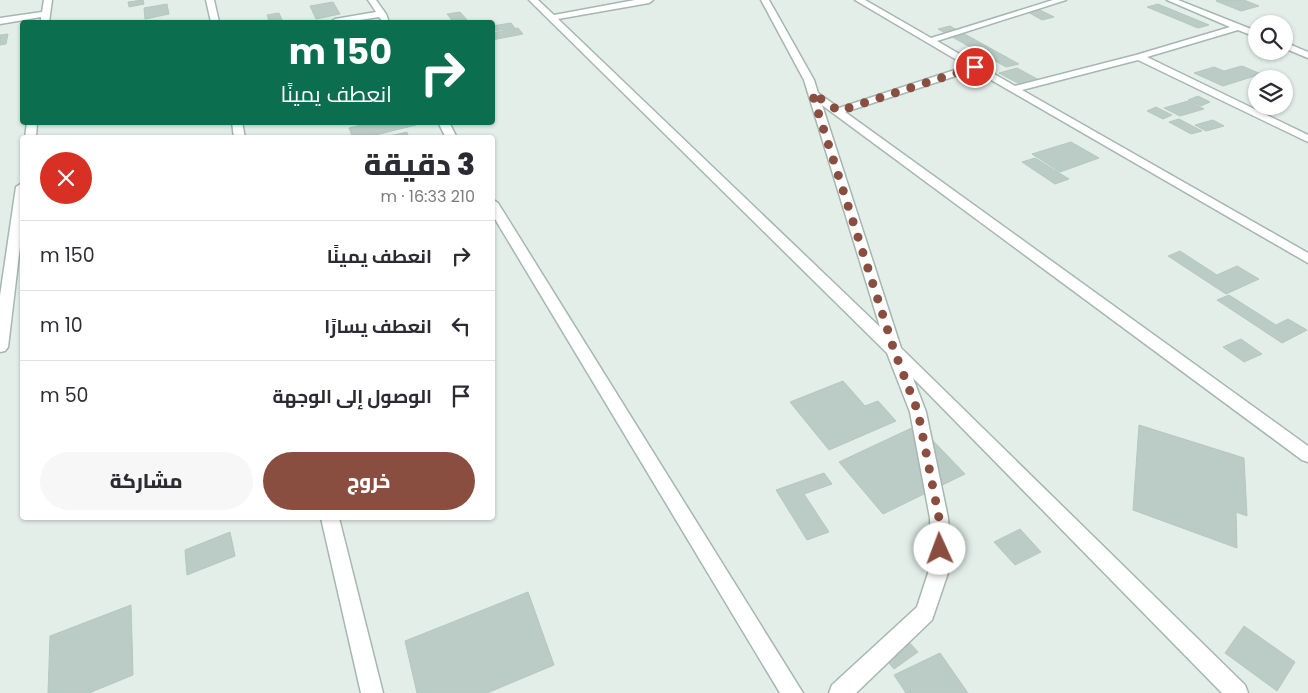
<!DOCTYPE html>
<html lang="ar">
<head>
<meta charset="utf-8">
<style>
	body { margin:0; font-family:Poppins,Cairo,sans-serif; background:#f7f7f7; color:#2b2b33; direction:rtl; height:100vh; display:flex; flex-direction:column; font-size:19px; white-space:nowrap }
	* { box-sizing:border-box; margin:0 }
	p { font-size:16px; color:#7c7c81 }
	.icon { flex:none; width:28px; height:28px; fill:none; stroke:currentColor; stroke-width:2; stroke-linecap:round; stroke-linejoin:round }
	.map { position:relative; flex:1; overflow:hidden; direction:ltr }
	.drawer { position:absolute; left:20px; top:135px; width:475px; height:385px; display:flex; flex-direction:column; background:#fff; border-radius:5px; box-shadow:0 1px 4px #0004; direction:rtl }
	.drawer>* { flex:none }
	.hud { position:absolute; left:20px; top:20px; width:475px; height:105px; border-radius:5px; box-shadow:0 1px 4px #0004; direction:rtl; background:#0b6e4f; color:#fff; overflow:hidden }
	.controls { position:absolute; left:1248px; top:15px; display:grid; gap:10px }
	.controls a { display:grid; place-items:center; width:45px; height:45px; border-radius:50%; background:#fff; box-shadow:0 1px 4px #0004; font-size:25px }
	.pin { position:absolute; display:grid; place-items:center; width:42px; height:42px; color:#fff; margin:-21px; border:2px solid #fff; border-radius:50%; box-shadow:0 1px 5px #0007 }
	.me { position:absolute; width:55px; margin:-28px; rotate:358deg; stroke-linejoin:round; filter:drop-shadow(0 0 4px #0008) }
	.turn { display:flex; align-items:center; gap:18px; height:105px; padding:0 20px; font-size:22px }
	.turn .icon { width:65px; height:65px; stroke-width:2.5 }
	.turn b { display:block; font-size:35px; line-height:42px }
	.round { display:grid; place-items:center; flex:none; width:52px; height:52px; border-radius:26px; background:#f7f7f7 }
	.headline { display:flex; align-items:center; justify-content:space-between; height:85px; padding:0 20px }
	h1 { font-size:30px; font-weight:800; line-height:38px }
	.cta { display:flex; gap:10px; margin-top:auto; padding:10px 20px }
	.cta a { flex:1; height:58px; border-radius:30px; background:#8a4e40; color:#fff; font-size:20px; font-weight:800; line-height:58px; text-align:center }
	.cta a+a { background:#f7f7f7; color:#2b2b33 }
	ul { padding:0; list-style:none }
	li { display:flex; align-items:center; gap:15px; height:70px; padding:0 20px; border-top:1px solid #e1e1e2 }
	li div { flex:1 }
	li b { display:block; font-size:19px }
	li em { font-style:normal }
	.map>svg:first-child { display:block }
	.building { fill:#baccc5; stroke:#b4c8c0 }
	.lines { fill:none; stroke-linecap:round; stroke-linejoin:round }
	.minor-casing { stroke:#a5b7b0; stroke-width:3 }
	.minor { fill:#fff; fill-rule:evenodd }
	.route { stroke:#8a4e40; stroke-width:9; stroke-dasharray:0 16.2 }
</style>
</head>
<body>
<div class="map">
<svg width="1308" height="693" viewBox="0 0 1308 693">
	<rect width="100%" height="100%" fill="#e3eee9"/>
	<g class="building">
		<polygon points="143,0 144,4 129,7 128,2"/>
		<polygon points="1220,0 1244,0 1259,6 1241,11 1216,1"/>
		<polygon points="333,2 340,14 316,19 310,6"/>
		<polygon points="167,4 169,14 145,19 144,8"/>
		<polygon points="1158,4 1209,25 1198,28 1147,7"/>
		<polygon points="1038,9 1054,17 1042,20 1026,11"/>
		<polygon points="460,12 469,22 443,21 452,20 447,14"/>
		<polygon points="279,13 283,22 257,22 269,20 267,15"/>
		<polygon points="511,23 515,28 492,31 492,26"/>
		<polygon points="950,26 1019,64 1006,67 938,29"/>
		<polygon points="518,28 523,34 492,40 492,33"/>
		<polygon points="8,34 6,44 0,45 0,35"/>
		<polygon points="1242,66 1261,74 1223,86 1194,73 1214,67 1224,71"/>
		<polygon points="1017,68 1039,80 1021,85 999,73"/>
		<polygon points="1198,96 1210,102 1201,106 1188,100"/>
		<polygon points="1188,101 1204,109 1180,116 1164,108"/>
		<polygon points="1156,107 1172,115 1163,119 1147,111"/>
		<polygon points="1179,119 1202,131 1191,134 1169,122"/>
		<polygon points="1213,120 1224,126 1206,131 1195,125"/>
		<polygon points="374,122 415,122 416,125 363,138 353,138 349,128"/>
		<polygon points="407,132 409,138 381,138"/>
		<polygon points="1071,142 1099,158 1060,172 1032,154"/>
		<polygon points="1035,158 1069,179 1055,184 1022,162"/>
		<polygon points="1180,251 1217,275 1237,266 1259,279 1226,294 1168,256"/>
		<polygon points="1229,295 1276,325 1288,319 1307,330 1282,343 1217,300"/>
		<polygon points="1241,339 1262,354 1244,362 1223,347"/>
		<polygon points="843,381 865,406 878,401 896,421 829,450 790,402"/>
		<polygon points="918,425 965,474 883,514 839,462"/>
		<polygon points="1139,425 1244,458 1247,516 1236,512 1237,548 1133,510"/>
		<polygon points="824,473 832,484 804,494 829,532 807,540 776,490"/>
		<polygon points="1020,529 1041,552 1015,565 994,542"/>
		<polygon points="230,532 235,556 187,575 185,550"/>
		<polygon points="528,592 554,665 487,693 417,693 405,641"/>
		<polygon points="131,605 133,675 89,693 48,693 50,636"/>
		<polygon points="1244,626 1295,662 1277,691 1225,653"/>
		<polygon points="899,631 918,652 894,669 876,648"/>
		<polygon points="940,653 968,693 906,693 894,675"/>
	</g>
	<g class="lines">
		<defs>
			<g id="minor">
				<polygon points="44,0 52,0 49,22 41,22 41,17 0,24 0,18 42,12"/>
				<polygon points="206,0 214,0 219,22 211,22"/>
				<polygon points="368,0 376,0 386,14 389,22 383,22 379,17 347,22 331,22 335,19 376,12"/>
				<polygon points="529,0 538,0 554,15 635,0 653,0 649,3 558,19 880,327 804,80 761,0 769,0 814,80 818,93 839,108 967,66 855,0 865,0 931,38 1053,0 1066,0 937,41 1015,86 1136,55 1230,27 1167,0 1178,0 1256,31 1256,37 1238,30 1147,57 1308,135 1308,142 1138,60 1022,90 1308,253 1308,263 974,70 845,112 1308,446 1308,462 1302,460 822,105 901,348 1245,685 1248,693 1222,693 913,378 926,412 948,518 951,564 932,620 856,693 829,693 832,685 917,607 931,564 930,518 910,412 887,353"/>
				<polygon points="1284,42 1308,52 1308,58 1284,48"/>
				<polygon points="27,122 37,122 36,138 25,138"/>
				<polygon points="232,122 242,122 245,138 234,138"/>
				<polygon points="438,122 449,122 457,138 446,138"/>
				<polygon points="22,183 22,230 8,347 5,351 0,352 0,296 16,187"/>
				<polygon points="492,199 498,203 803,693 780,693 492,214"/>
				<polygon points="321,518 339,518 383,693 361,693"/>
			</g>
		</defs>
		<use href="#minor" class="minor-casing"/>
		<use href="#minor" class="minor"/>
	</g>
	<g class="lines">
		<polyline class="route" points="940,549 939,518 918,412 894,350 812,93 839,111 975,67"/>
	</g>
</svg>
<div class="controls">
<a><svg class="icon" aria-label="search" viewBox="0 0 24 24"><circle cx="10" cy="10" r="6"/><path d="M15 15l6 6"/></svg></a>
<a><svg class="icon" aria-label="layers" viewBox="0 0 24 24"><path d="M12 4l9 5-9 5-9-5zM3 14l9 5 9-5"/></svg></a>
</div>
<div class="pin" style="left:975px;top:67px;background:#d93025"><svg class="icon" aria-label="arrive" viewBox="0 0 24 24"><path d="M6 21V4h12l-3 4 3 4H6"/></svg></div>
<svg class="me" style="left:940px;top:549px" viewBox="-20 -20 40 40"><circle r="19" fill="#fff"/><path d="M0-13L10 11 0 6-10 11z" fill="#8a4e40"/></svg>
<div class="hud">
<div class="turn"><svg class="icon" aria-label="right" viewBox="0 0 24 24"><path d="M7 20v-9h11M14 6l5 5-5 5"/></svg><div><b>150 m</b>انعطف يمينًا</div></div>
</div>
<section class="drawer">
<div class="headline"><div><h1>3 دقيقة</h1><p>210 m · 16:33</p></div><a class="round" style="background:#d93025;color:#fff"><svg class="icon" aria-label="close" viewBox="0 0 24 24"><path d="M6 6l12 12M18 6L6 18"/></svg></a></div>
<ul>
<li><svg class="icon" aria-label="right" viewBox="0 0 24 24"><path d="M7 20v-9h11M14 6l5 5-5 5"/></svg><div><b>انعطف يمينًا</b></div><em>150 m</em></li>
<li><svg class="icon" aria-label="left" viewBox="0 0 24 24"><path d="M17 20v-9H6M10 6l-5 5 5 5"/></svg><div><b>انعطف يسارًا</b></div><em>10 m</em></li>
<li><svg class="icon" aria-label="arrive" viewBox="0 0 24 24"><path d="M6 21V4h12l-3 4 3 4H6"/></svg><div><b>الوصول إلى الوجهة</b></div><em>50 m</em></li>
</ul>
<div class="cta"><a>خروج</a><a>مشاركة</a></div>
</section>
</div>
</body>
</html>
